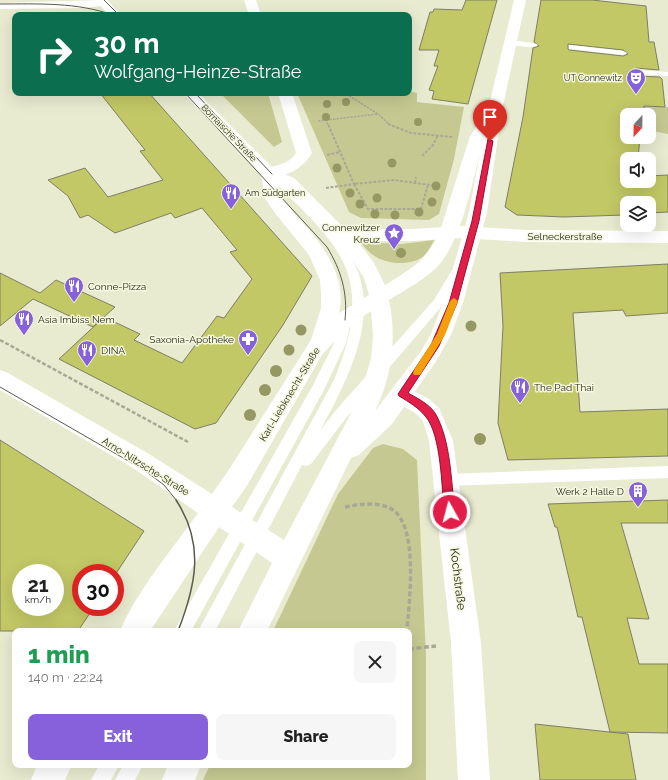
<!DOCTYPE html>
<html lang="en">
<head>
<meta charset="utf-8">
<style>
	body { margin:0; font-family:Raleway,sans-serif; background:#f6f6f6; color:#222; height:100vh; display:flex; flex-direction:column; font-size:15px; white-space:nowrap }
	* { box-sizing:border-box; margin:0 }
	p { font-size:13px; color:#767676 }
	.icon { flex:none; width:22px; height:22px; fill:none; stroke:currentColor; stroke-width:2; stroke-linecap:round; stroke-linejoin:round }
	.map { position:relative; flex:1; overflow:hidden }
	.side { position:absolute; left:12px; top:628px; width:400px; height:140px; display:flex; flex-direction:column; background:#fff; border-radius:8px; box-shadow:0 4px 16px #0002 }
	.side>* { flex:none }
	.top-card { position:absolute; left:12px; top:12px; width:400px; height:84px; border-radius:8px; box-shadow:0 4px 16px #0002; background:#0b6e4f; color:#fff; overflow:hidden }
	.needle { width:26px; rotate:202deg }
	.fabs { position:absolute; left:620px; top:108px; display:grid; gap:8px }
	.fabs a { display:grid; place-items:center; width:36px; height:36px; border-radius:8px; background:#fff; box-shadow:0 4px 16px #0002; font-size:20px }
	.speed { position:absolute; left:12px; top:564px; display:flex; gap:8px; font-size:20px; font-weight:700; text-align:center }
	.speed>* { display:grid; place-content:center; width:52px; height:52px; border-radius:50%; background:#fff; box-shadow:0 4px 16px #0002; line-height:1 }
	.speed small { font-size:10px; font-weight:400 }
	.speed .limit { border:6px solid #d22; background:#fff; color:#111 }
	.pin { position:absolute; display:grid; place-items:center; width:34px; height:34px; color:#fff; margin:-41px -17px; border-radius:50% 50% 50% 0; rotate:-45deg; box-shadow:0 0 4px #0007 }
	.pin .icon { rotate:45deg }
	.me { position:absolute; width:44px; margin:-22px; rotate:353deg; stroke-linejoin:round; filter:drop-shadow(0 0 3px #0008) }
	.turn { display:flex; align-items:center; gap:14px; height:84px; padding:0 16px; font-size:18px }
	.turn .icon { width:52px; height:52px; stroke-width:2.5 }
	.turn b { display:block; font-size:28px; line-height:34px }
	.round { display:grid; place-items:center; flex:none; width:42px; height:42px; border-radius:8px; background:#f6f6f6 }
	.head { display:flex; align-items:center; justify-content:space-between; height:68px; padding:0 16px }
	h1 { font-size:24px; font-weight:800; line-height:30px; color:#1e9e55 }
	.cta { display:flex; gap:8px; margin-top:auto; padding:8px 16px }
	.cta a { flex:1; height:46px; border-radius:8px; background:#8761dc; color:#fff; font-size:16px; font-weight:800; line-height:46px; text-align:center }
	.cta a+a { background:#f6f6f6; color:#222 }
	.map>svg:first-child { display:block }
	.green { fill:#c5c991 }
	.building { fill:#c2c865; stroke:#7d7f67; fill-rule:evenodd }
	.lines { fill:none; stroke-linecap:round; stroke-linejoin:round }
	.path-far3 { stroke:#a8a994; stroke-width:1.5; stroke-dasharray:2.5 1; stroke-linecap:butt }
	.path-far2 { stroke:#a8a994; stroke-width:2; stroke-dasharray:3 1.5; stroke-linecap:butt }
	.path-far1 { stroke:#a8a994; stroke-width:2.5; stroke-dasharray:4 2; stroke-linecap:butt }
	.path { stroke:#a8a994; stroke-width:3.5; stroke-dasharray:5 2.5; stroke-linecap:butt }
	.lane { fill:#fff; fill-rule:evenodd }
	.street { fill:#fff; fill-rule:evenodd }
	.secondary { fill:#fff; fill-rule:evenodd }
	.tram-far1 { stroke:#5a5b4d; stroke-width:1 }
	.tram { stroke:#5a5b4d; stroke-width:1.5 }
	.tree { fill:#969863 }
	.route { fill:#e11d48; stroke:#92132f }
	.slow { fill:#f59e0b }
	.labels { text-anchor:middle; stroke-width:3; stroke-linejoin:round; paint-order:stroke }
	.far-poi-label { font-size:9px; fill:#28291f; stroke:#f6f8dd; text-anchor:end }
	.far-street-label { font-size:9px; fill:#28291f; stroke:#f6f8dd }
	.poi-label { font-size:10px; fill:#28291f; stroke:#f6f8dd; text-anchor:start }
	.street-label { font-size:10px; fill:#28291f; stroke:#f6f8dd }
	.near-street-label { font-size:12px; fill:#28291f; stroke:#f6f8dd }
</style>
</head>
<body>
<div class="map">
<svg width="668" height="780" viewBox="0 0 668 780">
	<rect width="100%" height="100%" fill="#e9ebd0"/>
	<g class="green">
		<polygon points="409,91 417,93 417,102 464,107 454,159 439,214 429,220 361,218 349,212 297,93 409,93"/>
		<polygon points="220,93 268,93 282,142 274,147"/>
		<polygon points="644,106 668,107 668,134 649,130 649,115 643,115"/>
		<path d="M434 240C431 246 427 254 421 258 408 266 385 264 373 255 368 252 364 246 360 242L402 244Z"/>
		<polygon points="383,444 403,449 417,460 426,656 426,780 203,780 210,765 409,765 409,631 273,631 338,494 373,448"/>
	</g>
	<g class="building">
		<polygon points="466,0 497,0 468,104 432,99 434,91 429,90 438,66 434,66 439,50 419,50 430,12 433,12 434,9 462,10"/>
		<path d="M541 0H592L646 6 649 42H654L659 70 636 68 634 74 636 76 660 77 662 79 665 107 644 106 643 115H627V137H640L638 159H627V181H649V176L668 175V212L649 213V203H627V215H625L564 217 517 215 505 207 523 117 533 48 539 46 534 42ZM568 44 623 50 628 54 623 56 569 50 568 49Z"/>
		<polygon points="100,93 149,93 312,276 283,325 216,423 195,429 59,359 102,319 93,327 33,299 0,326 0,273 40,293 56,280 115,307 104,317 140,334 134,340 182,363 217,316 224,318 252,279 230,252 237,250 202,208 175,218 171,213 115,233 88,215 80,218 68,196 48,180 85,168 108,197 163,180 140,151 145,150"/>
		<polygon points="668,264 668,313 626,316 623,310 573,313 580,412 668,409 668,456 508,460 498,423 503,326 500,273"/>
		<path d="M0 440 144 531 115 575V573H81V607H94L78 631H0ZM21 573H55V607H21Z"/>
		<polygon points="668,500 668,523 621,523 649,619 627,618 639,664 668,664 668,733 610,732 582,617 578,617 557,527 555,527 548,504"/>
		<polygon points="535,724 628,734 636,780 540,780"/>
	</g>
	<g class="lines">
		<g class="path-far3">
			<polyline points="339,93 348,95 378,114 390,125"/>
			<polyline points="326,120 378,114"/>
			<polyline points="318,121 326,120 328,125"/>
		</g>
		<g class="path-far2">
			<polyline points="388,124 411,133 453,137"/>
			<polyline points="327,155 340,152"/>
			<polyline points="422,156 433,145 438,135"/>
			<polyline points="415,183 416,177"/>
			<polyline points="428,185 421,209 368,209 354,184 394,180 438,186"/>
			<polyline points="326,188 354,184 328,124"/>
		</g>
		<polyline class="path-far1" points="0,340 188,442"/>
		<g class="path">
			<path d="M345 507C360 504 379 501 393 510 419 529 409 602 407 631"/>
			<polyline points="409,649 436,646"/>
		</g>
		<g class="lane">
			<path d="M507 40 534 43 538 45C532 49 512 46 506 42Z"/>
			<polygon points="569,45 623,51 627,53 623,55 572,49 569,49"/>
			<polygon points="636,70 668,72 668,76 639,74 636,74"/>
			<path d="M272 171 275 172C298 196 324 219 344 246 388 305 350 375 320 431L336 410 434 300 452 270H460L462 273 442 306 346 418 311 464 306 466 302 465 215 631H198L334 380C349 344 361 302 344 264 331 233 292 201 269 176L267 174Z"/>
			<polygon points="345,316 349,317 351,320 346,343 324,390 191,631 174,631 312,387 334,343 339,320 341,317"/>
			<polygon points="668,466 668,478 446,486 441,485 439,480 441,475 446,474"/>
			<polygon points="99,765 119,765 111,780 91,780"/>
			<polygon points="123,765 143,765 135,780 115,780"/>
		</g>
		<g class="street">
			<polygon points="105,0 109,3 107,5 84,8 0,9 0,3"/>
			<polygon points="244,0 256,0 261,15 249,15"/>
			<path d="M278 93H292L312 153C303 169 281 181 263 176L261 173C267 164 287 168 296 153Z"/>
			<polygon points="337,224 371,229 412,229 462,226 527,230 668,231 668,243 527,242 462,238 412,241 371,241 331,234 328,230 331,226"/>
			<path d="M402 385 429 399 439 408 453 441 481 643 490 780H458L451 643 429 441C427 435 425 426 422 420 414 408 397 407 391 394L394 388Z"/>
		</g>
		<g class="secondary">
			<polygon points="95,0 107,0 121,15 109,15"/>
			<path d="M514 0H526L502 110 487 212 463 303 451 335 435 363 392 424 359 455 351 458 267 631H238L272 563 219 527 150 631H120C136 592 173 548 198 513L133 468 0 390V370L8 373 149 454 212 494 230 468 311 340 321 308V294L320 280 309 255 275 213 265 198 261 174 183 93H198L275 170 294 178 359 243 374 263 385 285C411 269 425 262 439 234L470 136 488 110ZM480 152 469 212 443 303 431 334 421 351 375 411C392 377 397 338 389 300 405 290 422 281 435 269 461 244 472 185 480 152ZM278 182 282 184 347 251 364 278 369 295 339 313C347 279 325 247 303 223 291 210 281 201 278 182ZM371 311 373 335 371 359 359 398 284 540 232 507 248 484 322 355C337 338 352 323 371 311Z"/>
			<polygon points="37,765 72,765 65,780 31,780"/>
			<polygon points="168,765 201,765 195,780 162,780"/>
		</g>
		<g class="tram-far1">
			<polyline points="104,0 119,15"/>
			<path d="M0 4C39 4 76 2 113 15"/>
			<path d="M185 93 327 247C341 270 348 293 345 320"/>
			<polyline points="195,93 272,174"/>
			<polyline points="0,387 144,470 164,485 177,501"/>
		</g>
		<path class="tram" d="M176 500C205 544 196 585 178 631"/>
	</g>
	<g class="tree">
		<circle cx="346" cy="102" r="4"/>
		<circle cx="327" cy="104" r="4"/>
		<circle cx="326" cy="117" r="4"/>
		<circle cx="418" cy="122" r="4"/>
		<circle cx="392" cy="163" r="4.5"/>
		<circle cx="337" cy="168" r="4.5"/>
		<circle cx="436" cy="186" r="4.5"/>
		<circle cx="350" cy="193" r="4.5"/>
		<circle cx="377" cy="198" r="4.5"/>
		<circle cx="432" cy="202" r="4.5"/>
		<circle cx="360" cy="204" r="4.5"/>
		<circle cx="419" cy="212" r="4.5"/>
		<circle cx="375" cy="214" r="4.5"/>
		<circle cx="395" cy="215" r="4.5"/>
		<circle cx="401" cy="253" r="5"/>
		<circle cx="471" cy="326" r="5.5"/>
		<circle cx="301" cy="330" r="5.5"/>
		<circle cx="289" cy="350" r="5.5"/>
		<circle cx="276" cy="371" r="6"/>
		<circle cx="265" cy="390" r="6"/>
		<circle cx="250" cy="415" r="6"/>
		<circle cx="480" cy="439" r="6"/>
	</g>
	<path class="route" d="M488 139 493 141 479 221 457 303 439 346 408 393C417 398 429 404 435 413 451 440 451 482 455 512L453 516 450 517 446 516 444 512C442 488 441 435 426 417 419 408 409 402 399 396L398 394 431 345 449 303 472 221Z"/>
	<polygon class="slow" points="454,298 458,301 445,335 420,375 414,375 413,373 414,370 437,334 450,301"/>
	<defs>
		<symbol id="theatre-pin" viewBox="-11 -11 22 30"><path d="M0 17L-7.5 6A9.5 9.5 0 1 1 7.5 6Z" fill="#8761dc" stroke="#f6f8dd"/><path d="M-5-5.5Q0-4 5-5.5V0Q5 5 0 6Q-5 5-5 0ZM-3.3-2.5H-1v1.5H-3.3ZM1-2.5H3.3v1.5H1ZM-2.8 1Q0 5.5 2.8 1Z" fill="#fff"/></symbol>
		<symbol id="restaurant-pin" viewBox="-11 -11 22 30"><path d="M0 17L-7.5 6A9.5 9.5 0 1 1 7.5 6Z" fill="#8761dc" stroke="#f6f8dd"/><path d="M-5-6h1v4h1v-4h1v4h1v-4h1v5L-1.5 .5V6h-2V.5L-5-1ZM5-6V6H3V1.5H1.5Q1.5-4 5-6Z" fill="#fff"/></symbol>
		<symbol id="sight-pin" viewBox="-11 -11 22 30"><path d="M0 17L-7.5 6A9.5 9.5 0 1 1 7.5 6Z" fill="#8761dc" stroke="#f6f8dd"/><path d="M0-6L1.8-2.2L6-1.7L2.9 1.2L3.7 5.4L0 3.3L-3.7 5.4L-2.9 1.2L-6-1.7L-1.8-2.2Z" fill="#fff"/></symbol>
		<symbol id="pharmacy-pin" viewBox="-11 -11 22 30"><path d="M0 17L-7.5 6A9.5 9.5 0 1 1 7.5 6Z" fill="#8761dc" stroke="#f6f8dd"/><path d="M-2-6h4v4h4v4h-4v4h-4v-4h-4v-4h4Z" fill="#fff"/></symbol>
		<symbol id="building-pin" viewBox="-11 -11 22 30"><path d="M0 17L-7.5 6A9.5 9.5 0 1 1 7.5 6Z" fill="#8761dc" stroke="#f6f8dd"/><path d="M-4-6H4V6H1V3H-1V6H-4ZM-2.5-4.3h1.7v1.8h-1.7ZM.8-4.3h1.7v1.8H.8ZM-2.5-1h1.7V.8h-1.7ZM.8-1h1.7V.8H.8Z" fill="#fff"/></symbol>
	</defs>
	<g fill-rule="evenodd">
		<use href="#theatre-pin" x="625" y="67" width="22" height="30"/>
		<use href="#restaurant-pin" x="220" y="182" width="22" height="30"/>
		<use href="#sight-pin" x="383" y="222" width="22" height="30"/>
		<use href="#restaurant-pin" x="63" y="275" width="22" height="30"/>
		<use href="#restaurant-pin" x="13" y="308" width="22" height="30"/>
		<use href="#pharmacy-pin" x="237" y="328" width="22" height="30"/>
		<use href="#restaurant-pin" x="76" y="339" width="22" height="30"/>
		<use href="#restaurant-pin" x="509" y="376" width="22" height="30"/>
		<use href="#building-pin" x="627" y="480" width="22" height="30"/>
	</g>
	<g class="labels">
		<g class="far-poi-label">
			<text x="622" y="81">UT Connewitz</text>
			<text x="245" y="196" text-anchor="start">Am Südgarten</text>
		</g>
		<g class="far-street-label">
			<text transform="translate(229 133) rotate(46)" y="3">Bornaische Straße</text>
		</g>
		<g class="poi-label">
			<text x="380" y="231" text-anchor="end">Connewitzer<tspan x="380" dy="12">Kreuz</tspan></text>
			<text x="88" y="290">Conne-Pizza</text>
			<text x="38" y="323">Asia Imbiss Nem</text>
			<text x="234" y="343" text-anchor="end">Saxonia-Apotheke</text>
			<text x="101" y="354">DINA</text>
			<text x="534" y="391">The Pad Thai</text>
			<text x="624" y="495" text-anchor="end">Werk 2 Halle D</text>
		</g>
		<g class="street-label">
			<text x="565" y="240">Selneckerstraße</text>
			<text transform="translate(289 394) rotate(-59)" y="4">Karl-Liebknecht-Straße</text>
			<text transform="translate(146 466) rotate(32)" y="4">Arno-Nitzsche-Straße</text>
		</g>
		<g class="near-street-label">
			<text transform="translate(458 579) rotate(83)" y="4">Kochstraße</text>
		</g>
	</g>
</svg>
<div class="fabs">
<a><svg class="needle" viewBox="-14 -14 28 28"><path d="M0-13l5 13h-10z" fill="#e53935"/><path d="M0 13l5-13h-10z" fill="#767676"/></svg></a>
<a><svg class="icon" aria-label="sound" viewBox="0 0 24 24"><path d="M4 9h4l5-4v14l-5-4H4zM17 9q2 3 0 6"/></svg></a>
<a><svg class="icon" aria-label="layers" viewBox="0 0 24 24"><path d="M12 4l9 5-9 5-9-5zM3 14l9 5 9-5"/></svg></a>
</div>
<div class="speed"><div>21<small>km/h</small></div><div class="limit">30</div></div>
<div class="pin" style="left:490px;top:141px;background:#d93025"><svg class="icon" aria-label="arrive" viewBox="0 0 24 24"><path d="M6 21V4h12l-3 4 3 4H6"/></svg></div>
<svg class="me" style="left:450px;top:512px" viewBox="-20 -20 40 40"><circle r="17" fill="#e11d48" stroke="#fff" stroke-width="3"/><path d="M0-11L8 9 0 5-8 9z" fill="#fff"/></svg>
<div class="top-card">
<div class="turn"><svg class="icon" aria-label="right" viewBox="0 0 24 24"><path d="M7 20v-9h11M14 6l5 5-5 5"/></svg><div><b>30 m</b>Wolfgang-Heinze-Straße</div></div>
</div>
<section class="side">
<div class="head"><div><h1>1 min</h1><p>140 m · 22:24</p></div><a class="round"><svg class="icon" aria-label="close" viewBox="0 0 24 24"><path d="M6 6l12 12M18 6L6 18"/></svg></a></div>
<div class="cta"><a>Exit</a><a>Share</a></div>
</section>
</div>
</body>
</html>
